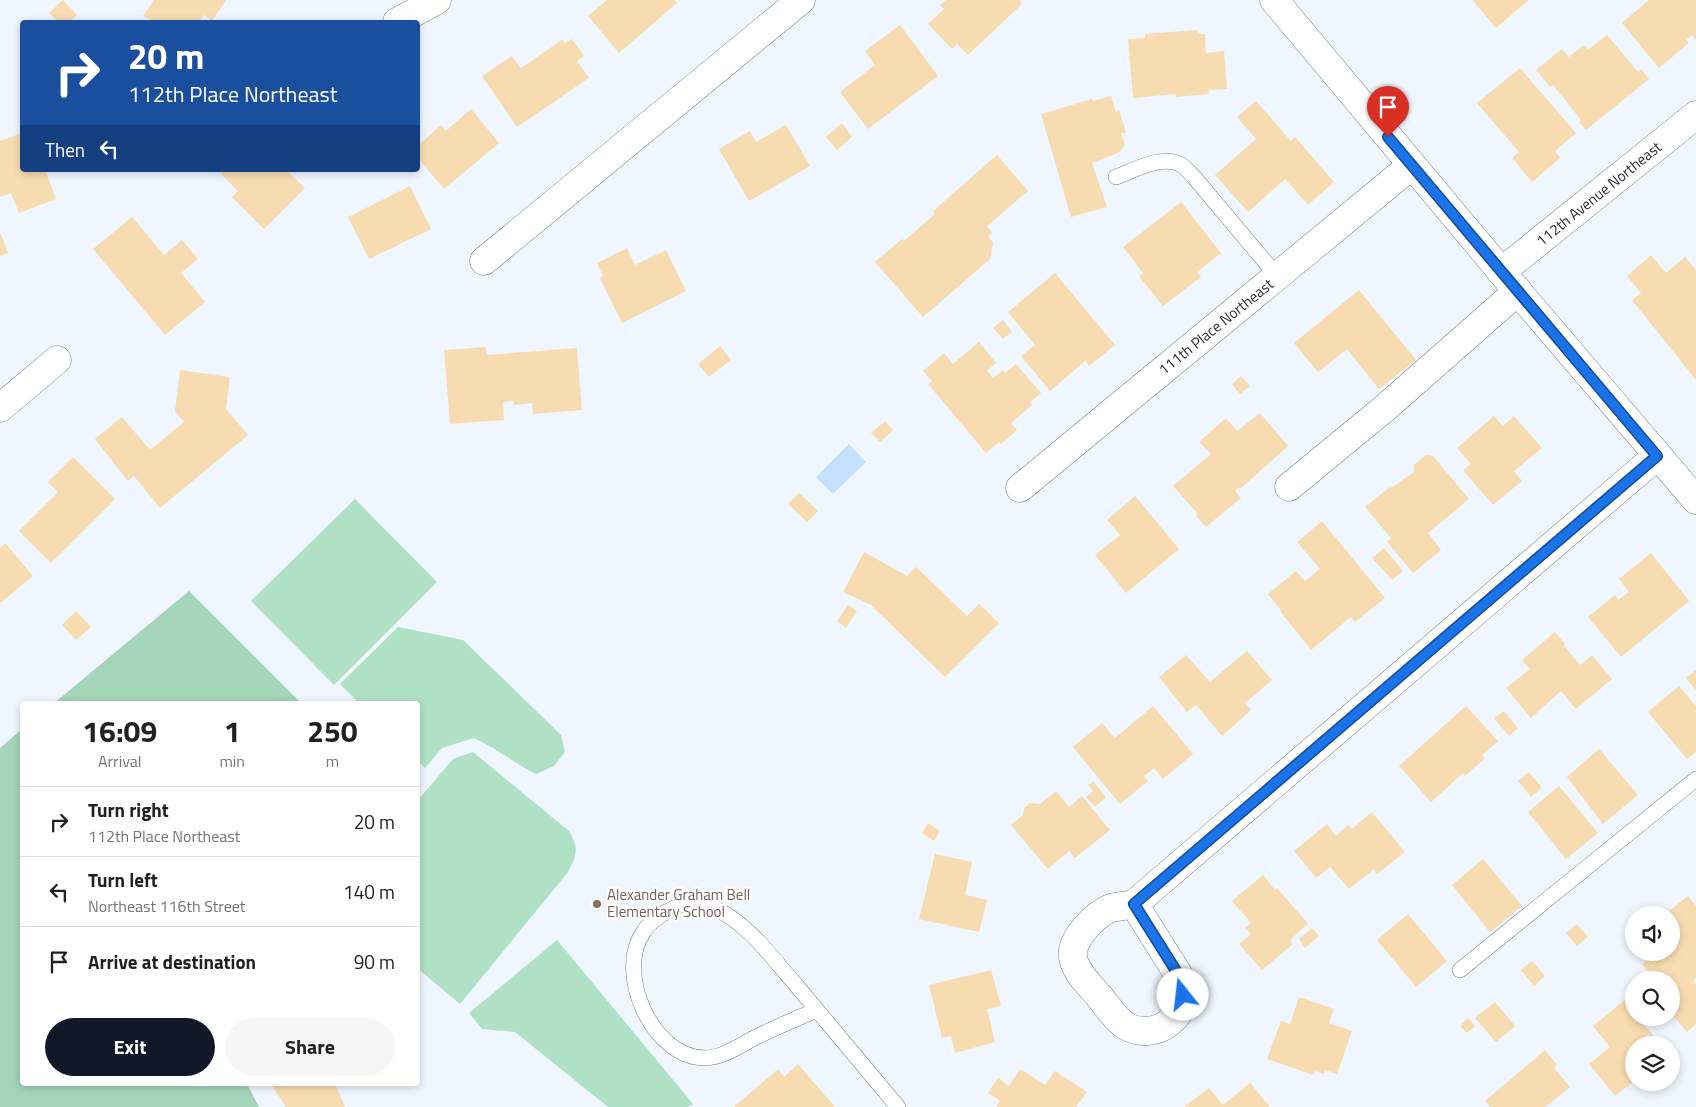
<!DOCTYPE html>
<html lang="en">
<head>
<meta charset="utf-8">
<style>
	body { margin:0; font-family:"Titillium Web",sans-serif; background:#f6f6f6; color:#202124; height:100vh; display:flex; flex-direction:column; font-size:19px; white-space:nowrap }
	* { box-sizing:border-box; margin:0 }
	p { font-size:16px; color:#757577 }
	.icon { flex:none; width:28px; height:28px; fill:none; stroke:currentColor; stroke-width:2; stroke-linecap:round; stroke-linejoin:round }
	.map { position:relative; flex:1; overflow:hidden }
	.drawer { position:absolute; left:20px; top:701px; width:400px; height:385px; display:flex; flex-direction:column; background:#fff; border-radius:5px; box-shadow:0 2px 8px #0003 }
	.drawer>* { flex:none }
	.hud { position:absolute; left:20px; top:20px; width:400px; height:152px; border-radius:5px; box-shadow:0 2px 8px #0003; background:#1a4fa0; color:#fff; overflow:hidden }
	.fabs { position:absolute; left:1625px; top:906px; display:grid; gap:10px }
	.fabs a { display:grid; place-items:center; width:55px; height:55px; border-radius:50%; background:#fff; box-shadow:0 2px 8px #0003; font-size:25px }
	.pin { position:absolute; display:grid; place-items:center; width:42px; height:42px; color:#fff; margin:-51px -21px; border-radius:50% 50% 50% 0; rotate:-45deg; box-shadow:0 0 5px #0007 }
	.pin .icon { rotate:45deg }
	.me { position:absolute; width:55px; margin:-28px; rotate:344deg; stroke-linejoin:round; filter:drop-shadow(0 0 4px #0008) }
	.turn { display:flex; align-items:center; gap:18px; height:105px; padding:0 25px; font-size:22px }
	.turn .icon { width:65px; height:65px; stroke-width:2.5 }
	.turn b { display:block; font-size:35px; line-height:42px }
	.then { display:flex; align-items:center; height:48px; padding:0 25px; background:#0003; gap:10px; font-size:19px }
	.eta { display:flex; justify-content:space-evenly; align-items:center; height:85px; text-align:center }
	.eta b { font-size:30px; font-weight:700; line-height:35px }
	.action { display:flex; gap:10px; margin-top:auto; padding:10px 25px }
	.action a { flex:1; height:58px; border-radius:30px; background:#111827; color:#fff; font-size:20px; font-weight:700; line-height:58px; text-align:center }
	.action a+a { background:#f6f6f6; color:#202124 }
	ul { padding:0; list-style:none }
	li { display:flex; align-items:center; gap:15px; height:70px; padding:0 25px; border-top:1px solid #e0e0e0 }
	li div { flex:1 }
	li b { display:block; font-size:19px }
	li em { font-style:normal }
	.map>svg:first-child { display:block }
	.green { fill:#b0e1c5 }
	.forest { fill:#a4d5b9 }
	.water { fill:#c4e2ff }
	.building { fill:#f8dcb1 }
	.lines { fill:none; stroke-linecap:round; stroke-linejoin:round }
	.lane-casing { stroke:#7c8289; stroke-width:16 }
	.street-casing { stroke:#7c8289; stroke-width:29 }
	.secondary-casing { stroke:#7c8289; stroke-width:29 }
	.lane { stroke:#fff; stroke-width:15 }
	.street { stroke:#fff; stroke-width:28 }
	.secondary { stroke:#fff; stroke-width:28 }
	.route-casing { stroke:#114b97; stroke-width:12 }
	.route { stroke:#1a73e8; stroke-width:9 }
	.education-dot { fill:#8d6e63; stroke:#fff; stroke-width:2 }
	.labels { text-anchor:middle; stroke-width:5; stroke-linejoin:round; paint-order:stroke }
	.street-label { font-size:15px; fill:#2a2d30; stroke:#fff }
	.education-label { font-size:15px; fill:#785e54; stroke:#fff; text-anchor:start }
</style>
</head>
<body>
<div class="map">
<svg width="1696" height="1107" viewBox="0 0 1696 1107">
	<rect width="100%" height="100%" fill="#eff6fe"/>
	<g class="green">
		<polygon points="355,499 437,582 334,685 251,601"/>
		<path d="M398 627 463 640 561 735 565 752 554 766 536 774C514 763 496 748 474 738L442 748 425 768 418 761V704H360L340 684Z"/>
		<path d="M473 752 569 831C579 847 577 855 568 872L460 1004 418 969V800L453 759Z"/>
		<polygon points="557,940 693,1104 688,1107 608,1107 515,1032 482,1029 469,1013"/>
	</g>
	<g class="forest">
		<polygon points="189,591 302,704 53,704"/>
		<polygon points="22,729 22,1084 247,1084 259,1107 0,1107 0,748"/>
	</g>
	<polygon class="water" points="849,444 866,462 833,494 816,477"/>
	<g class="building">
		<polygon points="63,0 77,15 69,22 58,22 49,13"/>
		<polygon points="154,0 226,0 212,21 204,15 199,22 154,22 143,16"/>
		<polygon points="607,0 674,0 677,3 619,53 588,16"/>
		<polygon points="946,0 1019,0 1022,4 968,55 957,44 952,49 928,24 944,9 940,5"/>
		<polygon points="1474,0 1529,0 1496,28 1473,1"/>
		<polygon points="1649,0 1696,0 1696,40 1692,35 1686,40 1689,43 1659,68 1622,23"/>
		<polygon points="900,25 938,76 868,129 840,92 875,65 865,51"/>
		<polygon points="1197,30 1198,34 1205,34 1206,53 1224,51 1227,89 1208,90 1209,94 1176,97 1176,94 1133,98 1128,39 1145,38 1145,34"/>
		<polygon points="1607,35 1638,72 1641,69 1649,79 1586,130 1579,122 1581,120 1553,85 1550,87 1536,70 1562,49 1569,57 1584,45 1588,50"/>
		<polygon points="572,39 584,56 577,61 589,78 517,127 482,76 512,56 521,68 562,40 565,43"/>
		<polygon points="1520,68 1576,133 1555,151 1560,158 1532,182 1512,158 1519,152 1477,103"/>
		<polygon points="1111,96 1116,112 1119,110 1126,132 1121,134 1125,144 1120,152 1092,163 1107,207 1071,217 1041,114 1092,99 1093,101"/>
		<polygon points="1256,101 1291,141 1295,137 1334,182 1308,205 1285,179 1248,212 1215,175 1256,139 1237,117"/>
		<polygon points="471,109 499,143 444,189 418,158 418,146 441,125 446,131"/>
		<polygon points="842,123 852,137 837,150 826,137"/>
		<polygon points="786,125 810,166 749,201 719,149 750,131 756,142"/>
		<polygon points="22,133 22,170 45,170 56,199 19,213 11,193 0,197 0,141"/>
		<polygon points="997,155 1028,191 987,226 992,233 988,236 993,242 990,259 923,317 875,262 902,239 904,241 935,214 933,211"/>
		<polygon points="225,170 286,170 305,188 264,229 232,197 238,191 221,174"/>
		<polygon points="410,186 431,229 369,259 348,217"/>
		<polygon points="1181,202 1221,253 1197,272 1201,277 1163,306 1139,276 1143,273 1123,247"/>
		<polygon points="132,217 164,255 182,240 198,259 181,273 205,302 165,335 93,249"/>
		<polygon points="0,232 8,253 0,256"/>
		<polygon points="627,248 635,265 666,250 686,291 622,323 600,278 603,276 597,263"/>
		<polygon points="1651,255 1666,273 1685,257 1696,270 1696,380 1632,300 1641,293 1627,276"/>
		<polygon points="1055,273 1115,345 1089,366 1085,361 1050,391 1021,356 1035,345 1008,312"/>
		<polygon points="1359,290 1416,360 1379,389 1347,349 1318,372 1294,343"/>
		<polygon points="1003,320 1012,332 1003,339 993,328"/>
		<polygon points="979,342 996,363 987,371 993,378 1003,370 1005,373 1016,364 1041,393 1030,402 1032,405 1011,423 1017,430 1001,444 999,442 986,453 928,384 932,381 923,371 944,353 953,364"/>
		<polygon points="720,346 731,360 709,377 698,364"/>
		<polygon points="486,347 486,355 577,348 582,410 533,414 532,403 514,405 514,401 503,402 504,420 450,424 444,350"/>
		<polygon points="180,370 230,377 226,409 248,435 160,508 134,476 128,481 95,439 122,417 150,450 184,422 175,411"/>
		<polygon points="1241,376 1250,386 1240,394 1232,384"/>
		<polygon points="1260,413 1288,446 1240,489 1239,487 1235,491 1241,498 1206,527 1196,516 1198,514 1173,486 1211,454 1199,442 1226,418 1237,431"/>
		<polygon points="1494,416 1503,426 1514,416 1542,448 1514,471 1522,481 1493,505 1463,470 1471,464 1457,448"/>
		<polygon points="885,421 893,430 880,442 871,433"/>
		<polygon points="1426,455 1433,456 1469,499 1428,533 1441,550 1413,573 1387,542 1391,538 1365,507 1390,487 1391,488 1414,472 1414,465"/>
		<polygon points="73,457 115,499 51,563 19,531 58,492 48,482"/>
		<polygon points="799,493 818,511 807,522 788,504"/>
		<polygon points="1135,496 1179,549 1126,593 1095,555 1120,535 1107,520"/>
		<polygon points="1322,521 1385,598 1355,622 1351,617 1311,650 1280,611 1281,610 1268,594 1296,571 1305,581 1320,569 1297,542"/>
		<polygon points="5,543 33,576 0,603 0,548"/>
		<polygon points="1384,548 1403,571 1392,580 1372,558"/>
		<polygon points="864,552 907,576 916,567 967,616 979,604 999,623 945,677 871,605 843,592"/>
		<polygon points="1651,553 1689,601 1621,657 1588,617 1615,595 1618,600 1629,592 1619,579"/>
		<polygon points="848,605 857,611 846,628 837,621"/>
		<polygon points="76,611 91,627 76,640 62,625"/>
		<polygon points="1555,632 1565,644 1564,646 1580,665 1592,655 1612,679 1576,709 1561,691 1531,718 1506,688 1530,669 1522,660"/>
		<polygon points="1247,651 1272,680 1245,703 1251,710 1222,736 1196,705 1187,712 1159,677 1186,655 1210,682"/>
		<polygon points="1696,670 1696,690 1686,678"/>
		<polygon points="1679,686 1696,706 1696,752 1687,759 1648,712"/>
		<polygon points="1153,706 1193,754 1163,779 1154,768 1144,776 1148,781 1120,804 1073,747 1102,723 1115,738"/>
		<polygon points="1466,706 1498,741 1482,755 1485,758 1465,776 1463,773 1431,802 1399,766"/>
		<polygon points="1504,711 1518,728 1509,736 1494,718"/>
		<polygon points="1599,749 1638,795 1603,824 1567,777"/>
		<polygon points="1529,772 1542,788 1531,797 1518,781"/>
		<polygon points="1093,781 1106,797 1095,807 1086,797 1093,791 1088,785"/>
		<polygon points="1559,786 1598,833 1566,859 1528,812"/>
		<polygon points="1056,791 1069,807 1082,796 1110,830 1075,858 1069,851 1048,869 1011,825 1023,815 1024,808 1030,803 1040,804"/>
		<polygon points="1372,812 1405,852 1377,874 1374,869 1349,889 1330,867 1316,878 1294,851 1327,824 1336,836 1348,825 1352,829"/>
		<polygon points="928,823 940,831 934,841 922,833"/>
		<polygon points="935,854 972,862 965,895 987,900 979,932 919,919"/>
		<polygon points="1483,859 1522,906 1490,932 1452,885"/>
		<polygon points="1263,875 1275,890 1277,888 1308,924 1290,940 1293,944 1262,970 1239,944 1251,934 1245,928 1251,923 1232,901"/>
		<polygon points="1688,896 1696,906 1696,977 1693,980 1696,984 1696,1024 1687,1032 1671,1013 1671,980 1655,980 1642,964 1656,952 1671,952 1671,915 1664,915"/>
		<polygon points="1408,914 1447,961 1416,987 1377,940"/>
		<polygon points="1577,924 1588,937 1577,946 1566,933"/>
		<polygon points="1312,928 1319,936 1305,948 1299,939"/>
		<polygon points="1532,961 1545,976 1534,986 1521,970"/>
		<polygon points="991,970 1001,1006 987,1009 995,1042 955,1053 951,1036 942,1038 929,985"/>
		<polygon points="1299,997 1334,1009 1329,1023 1352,1031 1337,1074 1325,1070 1324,1074 1315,1071 1313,1075 1267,1059 1281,1021 1290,1024"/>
		<polygon points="1625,1000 1634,1011 1634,1018 1639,1018 1661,1045 1634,1045 1634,1081 1615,1096 1589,1064 1610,1047 1593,1026"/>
		<polygon points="1495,1002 1515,1026 1496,1042 1475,1018"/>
		<polygon points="1468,1018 1475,1026 1467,1033 1460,1026"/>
		<polygon points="1545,1050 1557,1065 1554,1068 1570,1087 1545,1107 1490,1107 1485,1101"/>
		<polygon points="798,1064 835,1107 734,1107 778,1069 784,1077"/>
		<polygon points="1020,1069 1045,1085 1055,1071 1087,1092 1076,1107 998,1107 996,1106 1000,1101 988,1093 998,1078 1009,1086"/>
		<polygon points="1250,1083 1270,1107 1184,1107 1209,1088 1223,1105"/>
		<polygon points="271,1084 335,1084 345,1107 286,1107"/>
	</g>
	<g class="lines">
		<defs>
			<g id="lane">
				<path d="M1116 177C1135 170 1160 155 1180 164 1185 167 1190 173 1194 177L1277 276"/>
				<polyline points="1460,970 1696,779"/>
				<path d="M817 1010C797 1018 777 1027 758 1036 742 1044 725 1057 706 1058 653 1059 614 973 644 931 649 923 661 914 670 910 674 909 677 906 680 905 686 903 709 906 714 908 748 923 772 958 796 985 830 1026 864 1066 898 1107"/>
			</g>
			<g id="street">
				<polyline points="397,22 437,0"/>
				<polyline points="484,261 801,0"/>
				<polyline points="1501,272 1696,115"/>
				<polyline points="0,408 57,360"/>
				<polyline points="1289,487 1385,408 1518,291"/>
				<polyline points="1020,488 1412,165"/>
				<path d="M1134 904C1127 906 1118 906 1111 908 1096 914 1070 939 1073 957 1075 972 1089 984 1098 995 1106 1004 1114 1017 1123 1024 1140 1036 1162 1032 1175 1017 1186 1005 1184 988 1178 974L1134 904 1657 456"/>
			</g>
			<polyline id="secondary" points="1274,0 1526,301 1696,500"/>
		</defs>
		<use href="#lane" class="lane-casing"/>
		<use href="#street" class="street-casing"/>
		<use href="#secondary" class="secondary-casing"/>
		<use href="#lane" class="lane"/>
		<use href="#street" class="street"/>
		<use href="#secondary" class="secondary"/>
	</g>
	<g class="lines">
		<defs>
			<polyline id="route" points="1183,995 1182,984 1178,974 1134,904 1657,456 1388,137"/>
		</defs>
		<use href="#route" class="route-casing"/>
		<use href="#route" class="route"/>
	</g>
	<circle class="education-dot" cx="597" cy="904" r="5"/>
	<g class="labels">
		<g class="street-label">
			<text transform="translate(1599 194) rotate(-39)" y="5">112th Avenue Northeast</text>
			<text transform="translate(1216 327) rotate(-39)" y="5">111th Place Northeast</text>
		</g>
		<g class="education-label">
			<text x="607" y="900">Alexander Graham Bell<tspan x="607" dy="17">Elementary School</tspan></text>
		</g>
	</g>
</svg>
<div class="fabs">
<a><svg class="icon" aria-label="sound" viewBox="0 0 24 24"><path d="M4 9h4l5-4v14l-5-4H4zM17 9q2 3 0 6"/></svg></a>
<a><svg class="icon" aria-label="search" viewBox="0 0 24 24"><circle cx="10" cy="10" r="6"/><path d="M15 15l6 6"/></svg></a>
<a><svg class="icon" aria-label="layers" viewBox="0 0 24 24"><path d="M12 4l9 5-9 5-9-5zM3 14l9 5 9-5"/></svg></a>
</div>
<div class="pin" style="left:1388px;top:137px;background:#d93025"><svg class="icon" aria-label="arrive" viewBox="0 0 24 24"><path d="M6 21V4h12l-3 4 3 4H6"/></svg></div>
<svg class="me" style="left:1183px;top:995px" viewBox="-20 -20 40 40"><circle r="19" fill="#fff"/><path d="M0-13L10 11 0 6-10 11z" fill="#1a73e8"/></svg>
<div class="hud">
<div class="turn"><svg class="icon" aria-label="right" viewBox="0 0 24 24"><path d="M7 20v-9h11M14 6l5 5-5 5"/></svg><div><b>20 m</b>112th Place Northeast</div></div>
<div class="then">Then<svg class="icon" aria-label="left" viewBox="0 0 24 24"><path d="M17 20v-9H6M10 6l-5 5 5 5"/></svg></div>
</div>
<section class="drawer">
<div class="eta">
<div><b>16:09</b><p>Arrival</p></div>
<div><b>1</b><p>min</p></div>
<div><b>250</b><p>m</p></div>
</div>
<ul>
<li><svg class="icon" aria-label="right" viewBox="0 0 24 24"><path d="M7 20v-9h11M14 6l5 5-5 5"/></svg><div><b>Turn right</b><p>112th Place Northeast</p></div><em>20 m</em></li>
<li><svg class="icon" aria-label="left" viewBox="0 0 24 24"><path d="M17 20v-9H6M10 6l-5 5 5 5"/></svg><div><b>Turn left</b><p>Northeast 116th Street</p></div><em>140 m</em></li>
<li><svg class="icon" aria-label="arrive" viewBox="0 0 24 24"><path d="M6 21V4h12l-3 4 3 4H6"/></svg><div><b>Arrive at destination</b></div><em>90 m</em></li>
</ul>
<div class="action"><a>Exit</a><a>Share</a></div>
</section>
</div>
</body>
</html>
